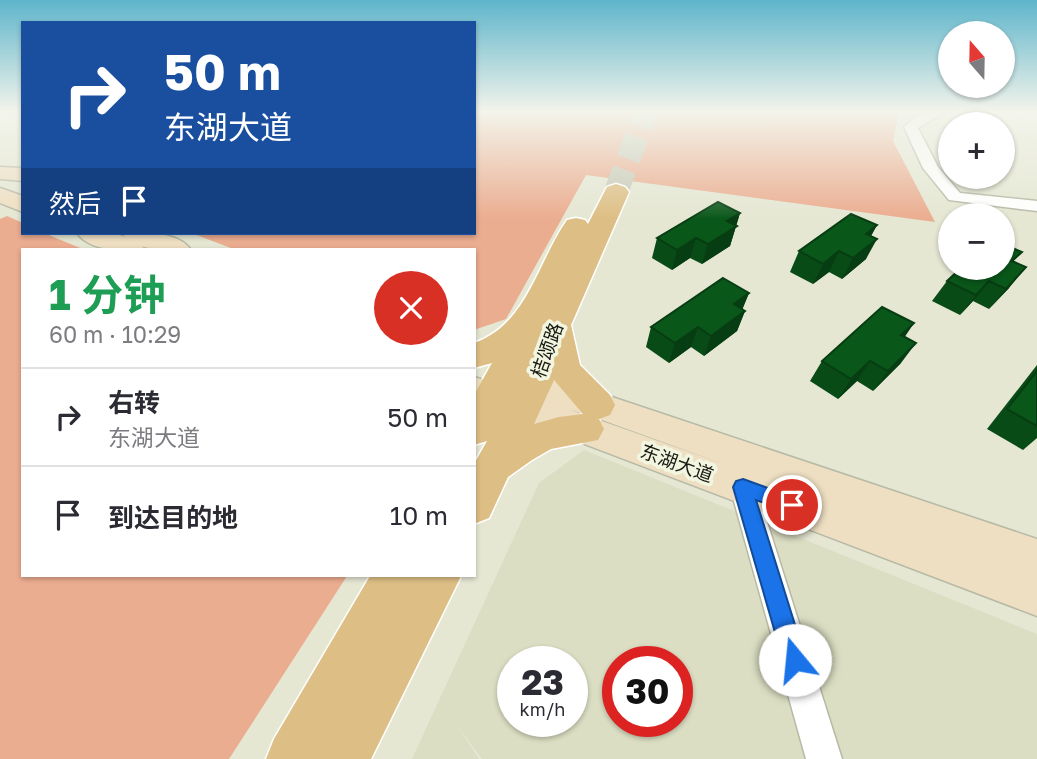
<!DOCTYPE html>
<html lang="zh">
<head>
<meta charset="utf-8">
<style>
	body { margin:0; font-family:"Golos Text","Noto Sans SC",sans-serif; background:#f2f2f3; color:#2b2b33; height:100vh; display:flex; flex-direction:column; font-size:26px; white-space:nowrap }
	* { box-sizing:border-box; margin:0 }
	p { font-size:23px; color:#7c7c81 }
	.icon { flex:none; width:38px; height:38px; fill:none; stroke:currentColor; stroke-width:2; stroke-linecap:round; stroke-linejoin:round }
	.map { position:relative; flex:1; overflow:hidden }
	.panel { position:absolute; left:21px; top:248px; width:455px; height:329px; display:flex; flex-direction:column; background:#fff; border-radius:0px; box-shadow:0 2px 5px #0004 }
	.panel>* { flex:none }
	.banner { position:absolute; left:21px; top:21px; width:455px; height:214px; border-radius:0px; box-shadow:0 2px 5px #0004; background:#1a4fa0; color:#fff; overflow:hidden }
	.needle { width:46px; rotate:340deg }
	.fabs { position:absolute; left:938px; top:21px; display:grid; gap:14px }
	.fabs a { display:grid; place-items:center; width:77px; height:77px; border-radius:50%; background:#fff; box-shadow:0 2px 5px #0004; font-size:35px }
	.speed { position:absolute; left:497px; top:646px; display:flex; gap:14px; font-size:35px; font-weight:700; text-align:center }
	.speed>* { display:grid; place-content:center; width:91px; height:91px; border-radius:50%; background:#fff; box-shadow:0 2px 5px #0004; line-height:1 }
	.speed small { font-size:18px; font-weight:400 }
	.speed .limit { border:10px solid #d22; background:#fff; color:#111 }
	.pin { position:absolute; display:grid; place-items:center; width:60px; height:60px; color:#fff; margin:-30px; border:4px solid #fff; border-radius:50%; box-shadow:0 2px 7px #0007 }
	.me { position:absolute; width:77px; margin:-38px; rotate:343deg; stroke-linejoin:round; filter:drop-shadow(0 0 5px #0008) }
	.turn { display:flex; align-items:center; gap:24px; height:147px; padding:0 28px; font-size:32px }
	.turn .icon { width:91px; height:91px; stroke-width:2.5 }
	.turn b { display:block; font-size:49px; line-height:60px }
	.then { display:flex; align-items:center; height:66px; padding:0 28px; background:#0003; gap:14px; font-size:26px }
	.round { display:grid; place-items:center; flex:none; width:74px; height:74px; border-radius:37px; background:#f2f2f3 }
	.headline { display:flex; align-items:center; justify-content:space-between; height:119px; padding:0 28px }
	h1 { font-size:42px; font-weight:700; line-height:52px; color:#1e9e55 }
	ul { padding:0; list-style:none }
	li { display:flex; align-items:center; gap:21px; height:98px; padding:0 28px; border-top:2px solid #e1e1e2 }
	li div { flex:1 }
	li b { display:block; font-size:26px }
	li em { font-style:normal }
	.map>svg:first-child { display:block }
	.built { fill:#dbdec2; fill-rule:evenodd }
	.green { fill:#ebad90 }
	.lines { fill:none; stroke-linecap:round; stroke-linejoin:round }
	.primary-tunnel { stroke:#c6c8b6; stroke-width:24; stroke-dasharray:24 11; stroke-linecap:butt }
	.street-casing { stroke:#b6b9a5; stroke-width:3 }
	.secondary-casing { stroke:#b6b9a5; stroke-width:3 }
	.primary-casing { stroke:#fff; stroke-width:3 }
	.street { fill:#fff; fill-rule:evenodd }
	.secondary { fill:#eedfc2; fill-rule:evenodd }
	.primary { fill:#ddbe84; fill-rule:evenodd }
	.wall { fill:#094b16 }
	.shaded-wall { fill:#073d12 }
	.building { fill:#0a571a; stroke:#073d12; stroke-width:2 }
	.route { fill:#1a73e8; stroke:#114b97; stroke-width:2 }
	.labels { text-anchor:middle; stroke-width:7; stroke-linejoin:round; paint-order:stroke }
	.street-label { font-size:19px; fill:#191a12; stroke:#f2f5e0 }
</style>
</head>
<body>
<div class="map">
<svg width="1037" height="759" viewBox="0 0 1037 759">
	<rect width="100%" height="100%" fill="#e5e7d3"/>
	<path class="built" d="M584 450 1037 634V759H482L457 725 479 759H412L539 483ZM513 662H572V721H513ZM618 662H677V721H618Z"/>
	<g class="green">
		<polygon points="474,112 899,112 893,141 935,222 586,175 506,319 474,330 474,250 236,250 194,234 474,233"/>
		<polygon points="7,216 23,223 23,233 44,233 85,250 23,250 23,576 347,576 229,759 0,759 0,219"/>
	</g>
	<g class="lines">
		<polyline class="primary-tunnel" points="616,192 646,112"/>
		<defs>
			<g id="street">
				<polygon points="925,112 945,112 918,128 938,167 960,193 1037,201 1037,211 949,200 923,168 904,127 916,116"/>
				<polygon points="743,475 752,479 756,487 842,759 806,759 730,487 734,479"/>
			</g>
			<g id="secondary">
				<polygon points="0,167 23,168 23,181 0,179"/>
				<polygon points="0,188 23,196 23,212 0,203"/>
				<path d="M77 233C97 232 132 231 145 250 124 251 90 252 77 233Z"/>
				<path d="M122 233C142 232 178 231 191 250 170 251 135 252 122 233Z"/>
				<path d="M508 368 597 392 1037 539V616L474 402V377L494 383 492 380 497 372ZM568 409 591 416 729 466Z"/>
			</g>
			<g id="primary">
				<path d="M616 184 625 187 629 192 571 325 580 365 610 395 615 405 610 415 599 419 604 429 598 440 551 449 532 460 508 477 489 518 474 524V464L487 441 474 445V395L492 363 474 368V343C528 324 537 263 567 220L576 218 585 220 588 224 607 187ZM554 380 583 414 559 417 534 424Z"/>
				<polygon points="370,576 461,576 371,759 266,759 274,739"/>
			</g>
		</defs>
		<use href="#street" class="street-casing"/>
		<use href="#secondary" class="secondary-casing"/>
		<use href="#primary" class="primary-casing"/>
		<use href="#street" class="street"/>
		<use href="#secondary" class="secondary"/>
		<use href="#primary" class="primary"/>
	</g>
	<g class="wall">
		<polygon points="740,213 730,246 702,264 690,258 672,270 652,258 657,238"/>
		<polygon points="877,225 871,236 866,259 842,279 829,272 813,284 790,272 799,251"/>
		<polygon points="1014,262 1009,288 989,309 973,301 960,315 932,301 947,281"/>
		<polygon points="749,293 742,309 745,311 737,331 704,356 691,347 669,363 646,347 651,327"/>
		<polygon points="914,323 904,337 901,363 873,391 857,381 838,399 810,381 822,361"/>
		<polygon points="1037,365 1037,438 1023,450 987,429"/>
	</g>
	<g class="shaded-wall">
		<polygon points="740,213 730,246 702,264 708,244 727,221"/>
		<polygon points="877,225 866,245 866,234"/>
		<polygon points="696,238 690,258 672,270 677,250"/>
		<polygon points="877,239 866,259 842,279 853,258"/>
		<polygon points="839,251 829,272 813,284 823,264"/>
		<polygon points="1026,267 1009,288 989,309 1006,289"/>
		<polygon points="989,281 973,301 960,315 976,295"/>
		<polygon points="749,293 741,313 734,304"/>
		<polygon points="745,311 737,331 704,356 711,336"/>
		<polygon points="914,323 900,344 901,335"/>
		<polygon points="698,327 691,347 669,363 675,343"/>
		<polygon points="916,343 901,363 873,391 888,371"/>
		<polygon points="870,361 857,381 838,399 851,379"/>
	</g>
	<g class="building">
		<polygon points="718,202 740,213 727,221 737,226 708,244 696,238 677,250 657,238"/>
		<polygon points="851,214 877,225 866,234 877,239 853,258 839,251 823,264 799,251"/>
		<polygon points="1003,244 1022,252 1012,261 1026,267 1006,289 989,281 976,295 947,281 961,268 1003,268"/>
		<polygon points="723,278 749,293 734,304 745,311 711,336 698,327 675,343 651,327"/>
		<polygon points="882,307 914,323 901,335 916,343 888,371 870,361 851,379 822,361"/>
		<polygon points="1037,371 1037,426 1007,409"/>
	</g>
	<linearGradient id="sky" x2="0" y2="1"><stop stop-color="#5eb5cb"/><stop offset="0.51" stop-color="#f3f4eb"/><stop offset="1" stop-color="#f3f4eb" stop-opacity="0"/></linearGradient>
	<rect width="1037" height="219" fill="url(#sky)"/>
	<polygon class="route" points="743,479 798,499 801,505 798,511 792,513 756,500 806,660 803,668 795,671 787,668 783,660 733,487 736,481"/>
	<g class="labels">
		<g class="street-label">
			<text transform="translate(547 350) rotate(-70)" y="7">桔颂路</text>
			<text transform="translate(677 463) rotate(20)" y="7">东湖大道</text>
		</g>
	</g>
</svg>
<div class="fabs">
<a><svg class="needle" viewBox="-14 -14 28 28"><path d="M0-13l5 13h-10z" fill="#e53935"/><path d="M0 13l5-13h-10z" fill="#7c7c81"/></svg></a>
<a>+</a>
<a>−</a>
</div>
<div class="speed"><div>23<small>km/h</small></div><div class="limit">30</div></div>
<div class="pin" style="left:792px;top:505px;background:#d93025"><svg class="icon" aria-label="arrive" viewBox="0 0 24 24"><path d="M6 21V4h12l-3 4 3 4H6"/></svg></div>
<svg class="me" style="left:795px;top:660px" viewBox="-20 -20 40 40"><circle r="19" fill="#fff"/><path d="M0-13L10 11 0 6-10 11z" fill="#1a73e8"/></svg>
<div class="banner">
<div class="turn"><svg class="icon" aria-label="right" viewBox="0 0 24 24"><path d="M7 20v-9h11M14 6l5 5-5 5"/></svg><div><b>50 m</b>东湖大道</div></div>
<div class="then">然后<svg class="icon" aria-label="arrive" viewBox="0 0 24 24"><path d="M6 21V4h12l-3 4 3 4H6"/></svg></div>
</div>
<section class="panel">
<div class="headline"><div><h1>1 分钟</h1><p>60 m · 10:29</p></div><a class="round" style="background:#d93025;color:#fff"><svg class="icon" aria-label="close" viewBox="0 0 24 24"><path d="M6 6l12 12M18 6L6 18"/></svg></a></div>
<ul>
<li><svg class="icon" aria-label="right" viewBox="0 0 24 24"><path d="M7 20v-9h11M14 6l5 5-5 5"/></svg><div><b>右转</b><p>东湖大道</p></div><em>50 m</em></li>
<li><svg class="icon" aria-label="arrive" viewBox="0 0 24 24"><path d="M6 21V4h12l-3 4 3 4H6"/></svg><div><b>到达目的地</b></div><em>10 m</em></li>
</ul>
</section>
</div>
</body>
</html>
